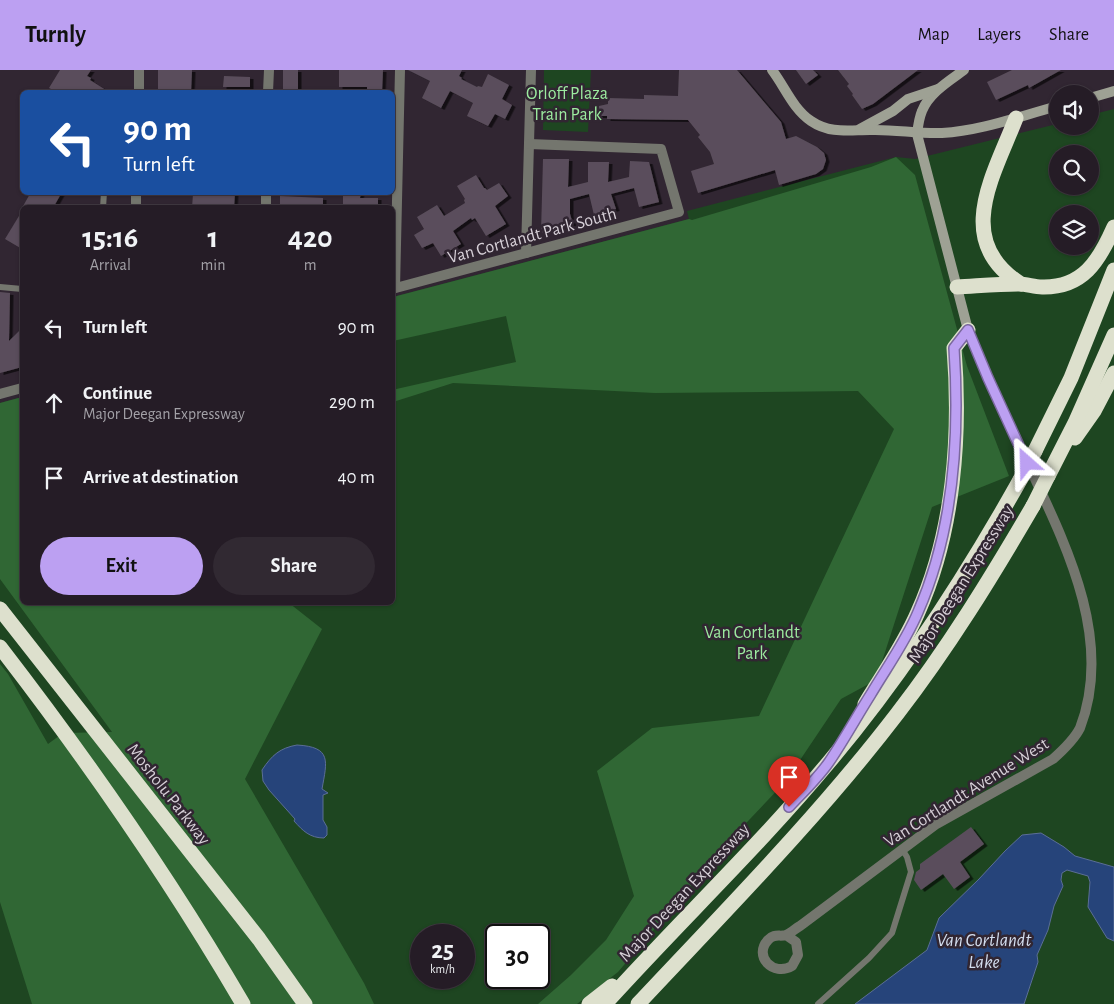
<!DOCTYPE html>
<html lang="en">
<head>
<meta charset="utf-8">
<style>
	body { margin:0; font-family:"Alegreya Sans",sans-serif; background:#312932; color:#f1f3f6; height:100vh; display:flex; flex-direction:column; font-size:19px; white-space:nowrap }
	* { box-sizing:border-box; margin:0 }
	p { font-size:16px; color:#a3a1a7 }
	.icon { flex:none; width:28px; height:28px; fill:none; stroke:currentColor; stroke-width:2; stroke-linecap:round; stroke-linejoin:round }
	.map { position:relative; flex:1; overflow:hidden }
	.side { position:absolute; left:20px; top:135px; width:375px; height:400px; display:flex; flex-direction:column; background:#251c26; border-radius:8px; box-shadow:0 1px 4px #0004,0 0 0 1px #423a43 }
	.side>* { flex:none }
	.guide { position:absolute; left:20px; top:20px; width:375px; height:105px; border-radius:8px; box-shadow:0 1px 4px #0004,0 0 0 1px #423a43; background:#1a4fa0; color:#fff; overflow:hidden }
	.controls { position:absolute; left:1049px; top:15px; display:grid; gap:10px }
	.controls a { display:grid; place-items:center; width:50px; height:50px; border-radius:50%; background:#251c26; box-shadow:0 1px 4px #0004,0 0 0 1px #423a43; font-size:25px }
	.speed { position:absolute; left:410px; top:854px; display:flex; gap:10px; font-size:25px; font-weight:700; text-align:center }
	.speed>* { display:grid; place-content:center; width:65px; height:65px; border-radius:50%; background:#251c26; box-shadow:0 1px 4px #0004,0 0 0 1px #423a43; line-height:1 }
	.speed small { font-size:12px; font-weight:400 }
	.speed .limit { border:2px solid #111; border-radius:8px; background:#fff; color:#111 }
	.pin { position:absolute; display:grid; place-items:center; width:42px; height:42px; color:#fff; margin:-51px -21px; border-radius:50% 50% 50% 0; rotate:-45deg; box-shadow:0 0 5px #0007 }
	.pin .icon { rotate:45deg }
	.me { position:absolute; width:55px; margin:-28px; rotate:335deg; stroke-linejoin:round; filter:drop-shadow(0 0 4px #0008) }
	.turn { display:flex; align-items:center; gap:18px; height:105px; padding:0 20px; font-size:22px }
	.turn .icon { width:65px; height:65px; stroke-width:2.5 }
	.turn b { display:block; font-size:35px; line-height:42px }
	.eta { display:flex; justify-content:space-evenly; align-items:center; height:85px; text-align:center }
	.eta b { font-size:30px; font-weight:600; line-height:35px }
	.action { display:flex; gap:10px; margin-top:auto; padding:10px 20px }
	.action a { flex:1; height:58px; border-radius:30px; background:#bca0f2; color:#111; font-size:20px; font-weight:600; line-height:58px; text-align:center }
	.action a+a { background:#312932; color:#f1f3f6 }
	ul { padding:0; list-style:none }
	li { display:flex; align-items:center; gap:15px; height:75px; padding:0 20px }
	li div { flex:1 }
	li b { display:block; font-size:19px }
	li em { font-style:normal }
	header { display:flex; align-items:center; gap:30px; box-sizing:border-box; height:70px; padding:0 25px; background:#bca0f2; color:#111 }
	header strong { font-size:24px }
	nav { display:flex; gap:28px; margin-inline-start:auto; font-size:18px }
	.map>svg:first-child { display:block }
	.green { fill:#1e4621; fill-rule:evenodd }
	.forest { fill:#306734 }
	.water { fill:#26447a; stroke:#5b6e96 }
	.building { fill:#5a4e5b; filter:url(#shadow) }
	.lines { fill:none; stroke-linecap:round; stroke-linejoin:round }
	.service { stroke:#74766e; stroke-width:6 }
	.minor { stroke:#74766e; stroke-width:10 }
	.secondary { stroke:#9ea194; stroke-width:10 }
	.motorway { stroke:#dde0cd; stroke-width:15 }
	.motorway-bridge { stroke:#dde0cd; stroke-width:15 }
	.route-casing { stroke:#7a689d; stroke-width:12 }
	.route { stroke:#bca0f2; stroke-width:9 }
	.labels { text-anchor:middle; stroke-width:5; stroke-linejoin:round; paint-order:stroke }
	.park-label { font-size:18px; fill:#9ceb9f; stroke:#312632 }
	.street-label { font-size:18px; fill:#d6cfd7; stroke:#312632 }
	.water-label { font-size:19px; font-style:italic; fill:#d3ddee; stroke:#312632 }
</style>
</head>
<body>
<header>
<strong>Turnly</strong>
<nav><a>Map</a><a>Layers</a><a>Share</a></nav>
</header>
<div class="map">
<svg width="1114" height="934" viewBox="0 0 1114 934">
	<defs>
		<filter id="shadow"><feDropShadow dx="3.5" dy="2" stdDeviation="0" flood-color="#0009"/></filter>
	</defs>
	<rect width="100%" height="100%" fill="#312632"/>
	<g class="green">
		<polygon points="544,0 591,0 588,62 543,60"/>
		<path d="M1114 39V934H0V333L22 327V532H392L393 227 689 149 687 141 896 87 915 89 1057 54 1058 56H1090V45ZM1058 84H1090V116H1058ZM1058 144H1090V176H1058ZM421 865H464V908H421ZM496 865H539V908H496Z"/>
	</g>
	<g class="forest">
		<polygon points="896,87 915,105 967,296 1009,406 932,437 876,610 841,629 786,711 731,769 618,902 577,934 538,934 571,905 606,870 634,826 597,701 652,658 759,646 894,359 858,321 655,323 453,313 393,332 392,320 516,292 506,246 393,271 393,227 689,149 692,150 871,97"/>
		<polygon points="22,327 22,532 289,533 322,559 245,709 364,913 374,934 32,934 0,832 0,594 8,604 48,674 63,663 112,662 0,509 0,333"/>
	</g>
	<g class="water">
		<path d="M297 675C332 677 327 691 322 719L328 723 323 725V750L327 757V765L324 768C310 768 303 761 294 751L295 749 269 720 263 711 262 700C272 685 280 678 297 675Z"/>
		<polygon points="1041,763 1064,777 1075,786 1114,797 1114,871 1107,868 1088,837 1090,812 1088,806 1067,800 1062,803 1061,810 1063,816 1054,836 1048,860 1037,885 1038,892 1024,934 855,934 927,880 939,848 979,809 1005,781 1022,765"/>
	</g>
	<g class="building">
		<polygon points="60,0 91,0 87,6 91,8 90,10 109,22 49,22 51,19 49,18"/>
		<polygon points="158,0 192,0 191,22 158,22"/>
		<rect x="283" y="0" width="15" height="22"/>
		<polygon points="339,0 383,0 382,22 367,22 367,17 339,17"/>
		<polygon points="408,0 462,0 459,6 462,8 461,9 477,17 478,16 482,17 488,4 509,15 502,29 512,35 505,49 495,44 488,56 467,46 473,33 450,21 441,38 422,28 430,11"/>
		<polygon points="679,0 737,0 781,52 786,69 796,66 817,77 824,83 826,90 823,99 816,104 779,115 775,100 698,123 691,101 714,94 710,82 698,67 700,65 688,50 607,49 607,46 598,46 599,36 608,34 608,28 644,29 644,25 678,26"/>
		<polygon points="796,0 813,0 818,5 806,14"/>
		<polygon points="838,0 918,0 873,34 862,39 852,25 853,24 847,16 849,14"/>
		<polygon points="1012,0 1061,0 1029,18 1028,15 996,30 987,12"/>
		<polygon points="224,6 250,7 250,17 223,17"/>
		<polygon points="543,89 569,89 568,117 588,112 588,92 609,92 608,112 629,107 630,91 649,92 659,132 639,137 634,118 611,124 616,139 594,145 589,124 570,129 570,144 573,154 541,163"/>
		<polygon points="476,105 484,118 485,118 487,120 499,113 508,126 495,136 506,154 486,166 475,148 472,150 471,148 453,161 461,174 441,186 433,173 422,178 414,165 424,159 417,147 437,135 444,146 465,133 464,130 465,129 457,116"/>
		<polygon points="31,122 62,122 53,138 22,138"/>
		<polygon points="220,122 235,122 234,138 192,138 193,124 220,125"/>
		<polygon points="343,122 361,122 360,128 378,128 378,138 343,138"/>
		<polygon points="280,126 323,128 323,138 280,138"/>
		<polygon points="22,141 22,179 5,169"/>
		<polygon points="0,222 10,223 9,271 22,258 22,297 0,303"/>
		<polygon points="971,757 984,774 960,792 970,807 954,819 943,804 921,820 914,810 916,802 920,799 920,794"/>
	</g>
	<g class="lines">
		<g class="service">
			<polyline points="103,138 104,122"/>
			<polyline points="0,217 22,219"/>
			<polyline points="818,934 869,888 892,863 911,802 907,787 902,779"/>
		</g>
		<g class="minor">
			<polyline points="139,22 139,0"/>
			<polyline points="268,22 269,0"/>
			<polyline points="136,138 136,122"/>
			<polyline points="266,138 266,122"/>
			<polyline points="526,183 531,0"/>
			<polyline points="395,218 400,0"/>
			<polyline points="392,219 679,142 661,79 529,74"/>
			<polyline points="0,324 22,318"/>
			<path d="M786 865 796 872 798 885 792 896C773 907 753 886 768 870 774 863 780 867 786 865 791 863 796 858 800 856L935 755 1053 689C1062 681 1074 670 1080 658 1114 570 1066 475 1029 396 1015 366 1000 336 987 306 980 291 975 275 968 260"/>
		</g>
		<g class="secondary">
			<path d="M772 0C785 17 793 39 811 51 830 64 849 60 870 60 894 59 918 64 942 63 981 61 1020 46 1058 36"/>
			<path d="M964 0C949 11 929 23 922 41 919 48 918 56 917 64L968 260"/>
			<polyline points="1090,28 1114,21"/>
			<polyline points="860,59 893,41 908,29 938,19"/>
		</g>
		<g class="motorway">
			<path d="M1016 48C994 105 952 171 1021 214"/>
			<path d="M957 217C977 216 998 214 1019 214 1027 214 1034 217 1042 217 1083 218 1099 191 1114 157"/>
			<polyline points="1075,368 1094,341 1114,303"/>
			<polyline points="1035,381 1071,308 1114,200"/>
			<polyline points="1048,406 1075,353 1114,265"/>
			<polyline points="0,539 259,869 305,934"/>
			<path d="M0 577C88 691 170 809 243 934"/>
			<path d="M865 634C883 604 904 575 918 542 954 462 961 365 954 278L968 260"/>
			<polyline points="589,934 612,916"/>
			<path d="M605 934C679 852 759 776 829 692 903 604 964 510 1020 410"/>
			<path d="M638 934C726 840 818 747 897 644 948 578 991 508 1033 436"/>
		</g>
		<g class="motorway-bridge">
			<polyline points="1020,410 1035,381"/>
			<polyline points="1033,436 1048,406"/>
		</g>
	</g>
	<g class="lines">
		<defs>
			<path id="route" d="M789 737C803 722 818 708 829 692 844 670 857 646 871 624 887 597 906 571 918 542 954 460 960 366 954 278L968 260 988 308 1027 393"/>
		</defs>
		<use href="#route" class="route-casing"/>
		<use href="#route" class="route"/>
	</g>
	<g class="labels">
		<g class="park-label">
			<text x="567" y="29">Orloff Plaza<tspan x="567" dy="21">Train Park</tspan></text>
			<text x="752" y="568">Van Cortlandt<tspan x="752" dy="21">Park</tspan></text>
		</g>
		<g class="street-label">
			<text transform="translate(532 165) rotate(-15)" y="6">Van Cortlandt Park South</text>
			<text transform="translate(961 514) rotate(-58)" y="6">Major Deegan Expressway</text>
			<text transform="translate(966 722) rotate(-32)" y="6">Van Cortlandt Avenue West</text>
			<text transform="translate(169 724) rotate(52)" y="6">Mosholu Parkway</text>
			<text transform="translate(684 822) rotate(-47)" y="6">Major Deegan Expressway</text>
		</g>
		<g class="water-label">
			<text x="984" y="876">Van Cortlandt<tspan x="984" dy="22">Lake</tspan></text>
		</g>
	</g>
</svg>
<div class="controls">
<a><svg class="icon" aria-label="sound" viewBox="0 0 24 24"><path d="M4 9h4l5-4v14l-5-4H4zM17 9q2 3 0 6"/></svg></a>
<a><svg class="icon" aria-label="search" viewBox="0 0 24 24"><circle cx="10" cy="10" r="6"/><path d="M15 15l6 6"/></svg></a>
<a><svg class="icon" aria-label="layers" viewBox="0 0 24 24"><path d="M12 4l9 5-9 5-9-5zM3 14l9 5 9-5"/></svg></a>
</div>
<div class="speed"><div>25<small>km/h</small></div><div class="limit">30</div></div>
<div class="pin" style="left:789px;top:737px;background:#d93025"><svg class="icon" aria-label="arrive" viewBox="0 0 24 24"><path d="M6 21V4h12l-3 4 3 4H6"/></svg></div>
<svg class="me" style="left:1027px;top:393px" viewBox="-20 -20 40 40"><path d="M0-17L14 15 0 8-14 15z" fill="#bca0f2" stroke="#fff" stroke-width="4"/></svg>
<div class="guide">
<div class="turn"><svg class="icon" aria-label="left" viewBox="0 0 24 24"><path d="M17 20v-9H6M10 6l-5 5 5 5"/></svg><div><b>90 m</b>Turn left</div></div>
</div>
<section class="side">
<div class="eta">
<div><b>15:16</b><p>Arrival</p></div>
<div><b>1</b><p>min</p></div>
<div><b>420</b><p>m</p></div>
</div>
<ul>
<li><svg class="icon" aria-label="left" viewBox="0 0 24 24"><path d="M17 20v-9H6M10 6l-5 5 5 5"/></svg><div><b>Turn left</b></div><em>90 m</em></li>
<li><svg class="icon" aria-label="ahead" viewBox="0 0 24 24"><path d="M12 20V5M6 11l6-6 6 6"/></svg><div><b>Continue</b><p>Major Deegan Expressway</p></div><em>290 m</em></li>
<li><svg class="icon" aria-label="arrive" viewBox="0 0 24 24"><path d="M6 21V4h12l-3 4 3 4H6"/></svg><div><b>Arrive at destination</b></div><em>40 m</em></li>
</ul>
<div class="action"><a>Exit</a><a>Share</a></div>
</section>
</div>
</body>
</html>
